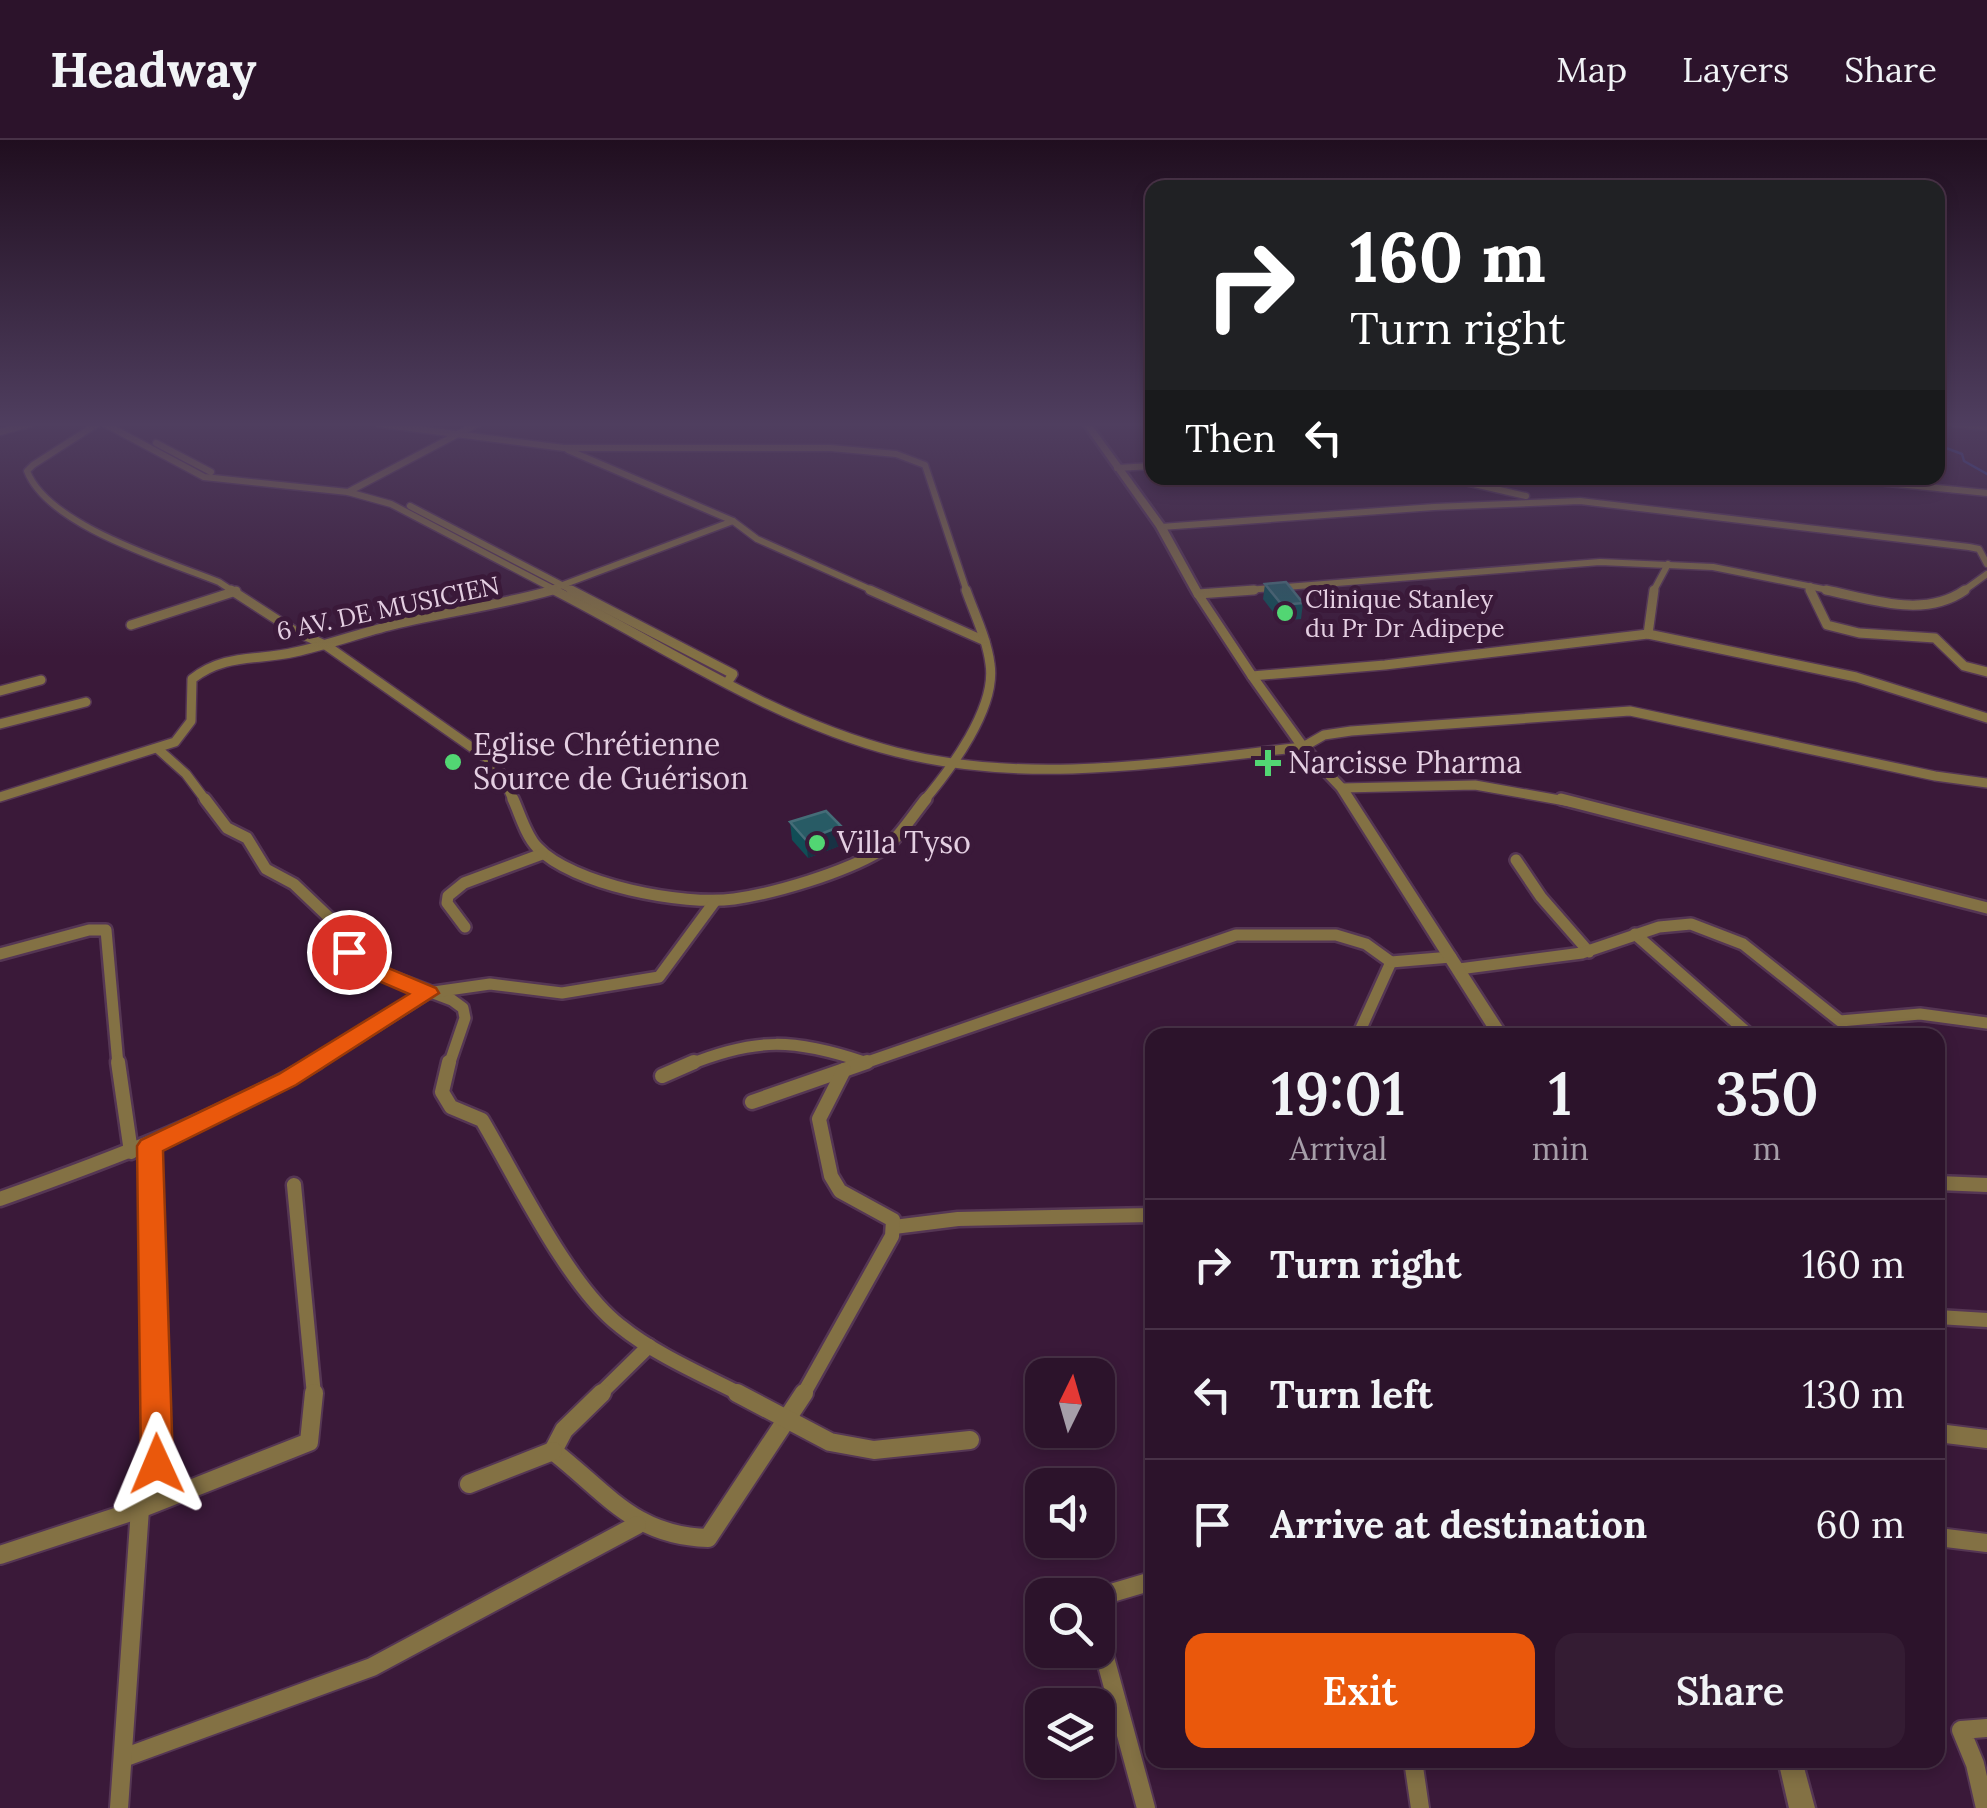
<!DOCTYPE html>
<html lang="en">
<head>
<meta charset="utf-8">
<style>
	body { margin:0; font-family:Lora,serif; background:#341c33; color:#f1f3f6; height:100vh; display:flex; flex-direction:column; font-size:38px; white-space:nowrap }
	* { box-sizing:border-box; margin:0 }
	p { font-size:32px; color:#a69ea9 }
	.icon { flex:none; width:55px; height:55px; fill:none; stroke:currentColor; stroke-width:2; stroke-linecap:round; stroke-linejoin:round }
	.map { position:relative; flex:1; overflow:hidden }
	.sheet { position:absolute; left:1145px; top:888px; width:800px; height:740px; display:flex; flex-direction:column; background:#2c132b; border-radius:20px; box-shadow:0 5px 15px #0003,0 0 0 2px #483247 }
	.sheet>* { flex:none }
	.hud { position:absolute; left:1145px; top:40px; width:800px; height:305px; border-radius:20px; box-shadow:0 5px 15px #0003,0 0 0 2px #483247; background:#202124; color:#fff; overflow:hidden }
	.needle { width:65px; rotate:5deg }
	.controls { position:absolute; left:1025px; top:1218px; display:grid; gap:20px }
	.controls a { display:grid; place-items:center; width:90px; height:90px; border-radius:20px; background:#2c132b; box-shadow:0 5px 15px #0003,0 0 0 2px #483247; font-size:50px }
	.pin { position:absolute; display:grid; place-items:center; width:85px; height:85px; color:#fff; margin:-42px; border:5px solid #fff; border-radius:50%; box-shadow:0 2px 10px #0007 }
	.me { position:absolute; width:110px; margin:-55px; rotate:359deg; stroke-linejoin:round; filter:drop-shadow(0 0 8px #0008) }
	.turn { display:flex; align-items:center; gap:35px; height:210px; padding:0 40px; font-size:45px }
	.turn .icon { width:130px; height:130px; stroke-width:2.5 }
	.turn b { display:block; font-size:70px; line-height:85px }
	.then { display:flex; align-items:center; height:95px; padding:0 40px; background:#0003; gap:20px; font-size:38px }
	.eta { display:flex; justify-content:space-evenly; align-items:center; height:170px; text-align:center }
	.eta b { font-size:60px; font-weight:600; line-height:70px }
	.primary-button { display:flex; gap:20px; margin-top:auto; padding:20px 40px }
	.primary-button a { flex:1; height:115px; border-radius:20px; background:#ea580c; color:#fff; font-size:40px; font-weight:600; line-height:115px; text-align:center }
	.primary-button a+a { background:#341c33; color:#f1f3f6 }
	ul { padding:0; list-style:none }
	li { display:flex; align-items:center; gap:30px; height:130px; padding:0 40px; border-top:2px solid #483247 }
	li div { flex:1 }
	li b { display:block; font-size:38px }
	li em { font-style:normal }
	header { display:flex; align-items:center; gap:60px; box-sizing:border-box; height:140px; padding:0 50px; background:#2c132b; border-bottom:2px solid #483247 }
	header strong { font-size:48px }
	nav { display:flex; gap:55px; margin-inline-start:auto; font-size:35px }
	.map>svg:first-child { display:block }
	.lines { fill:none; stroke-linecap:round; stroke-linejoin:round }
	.stream { stroke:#2c429d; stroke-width:2.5 }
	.minor-far4-casing { stroke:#553654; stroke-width:9 }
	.minor-far3-casing { stroke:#553654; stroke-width:12 }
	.minor-far2-casing { stroke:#553654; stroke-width:16 }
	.minor-far1-casing { stroke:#553654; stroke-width:19 }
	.minor-casing { stroke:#553654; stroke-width:22 }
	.tertiary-casing { stroke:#553654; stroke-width:5 }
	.minor-far4 { stroke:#837144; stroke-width:6 }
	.minor-far3 { stroke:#837144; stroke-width:9 }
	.minor-far2 { stroke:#837144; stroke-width:11 }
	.minor-far1 { stroke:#837144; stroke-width:14 }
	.minor { stroke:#837144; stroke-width:18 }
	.tertiary { fill:#837144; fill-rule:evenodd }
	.wall { fill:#114d56 }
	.shaded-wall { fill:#183244 }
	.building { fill:#285b65; stroke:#456d78; stroke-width:2.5 }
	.route { fill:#ea580c; stroke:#983908; stroke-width:2.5 }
	.poi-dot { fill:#52d673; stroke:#3a1939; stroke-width:4 }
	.labels { text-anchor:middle; stroke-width:10; stroke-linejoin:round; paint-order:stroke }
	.far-poi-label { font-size:25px; fill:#e4cfe2; stroke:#3a1939; text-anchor:start }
	.far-street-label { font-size:25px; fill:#e4cfe2; stroke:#3a1939 }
	.poi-label { font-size:30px; fill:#e4cfe2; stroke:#3a1939; text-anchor:start }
</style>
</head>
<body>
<header>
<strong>Headway</strong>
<nav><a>Map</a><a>Layers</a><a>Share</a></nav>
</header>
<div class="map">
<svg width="1987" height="1668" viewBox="0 0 1987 1668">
	<rect width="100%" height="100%" fill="#3a1939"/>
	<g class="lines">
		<polyline class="stream" points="1938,305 1962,314 1964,321 1987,334"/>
		<defs>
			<g id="minor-far4">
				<path d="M97 284 33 325 27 331C48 386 167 421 219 442L234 452"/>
				<polyline points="105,284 204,337 348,352 391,364 559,452"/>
				<polyline points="379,284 564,308 831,308 896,314 925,325 967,452"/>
				<polyline points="1955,284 1987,287"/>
				<polyline points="0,292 30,284"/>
				<polyline points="156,303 211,332"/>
				<polyline points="568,310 733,381 757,399 876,452"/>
				<polyline points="1117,328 1152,326"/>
				<polyline points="1448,338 1526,356"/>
				<polyline points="1838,338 1987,353"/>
				<polyline points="348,352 477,284"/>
				<polyline points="410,366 575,452"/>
				<polyline points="1161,387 1434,367 1580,361 1969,407 1979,409 1987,424"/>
				<polyline points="1810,446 1810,452"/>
				<polyline points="544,452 733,381"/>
				<polyline points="1223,452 1600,422 1713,427 1838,452"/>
				<polyline points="1653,452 1668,424"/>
				<polyline points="1962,452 1987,434"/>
			</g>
			<g id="minor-far3">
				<polyline points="231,450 293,490 327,506 487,618 501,633 514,662"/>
				<path d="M554 450C665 507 774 581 896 612 1030 646 1168 622 1303 607L1324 595 1351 591 1630 571 1935 636 1987 643"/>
				<polyline points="571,450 733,534 727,543"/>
				<polyline points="870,450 985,501"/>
				<polyline points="1810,450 1827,485 1859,493 1935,498 1964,526 1987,532"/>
				<path d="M1826 450C1871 459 1924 479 1965 450"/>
				<polyline points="1198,454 1254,450"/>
				<polyline points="131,485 236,451"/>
				<polyline points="1648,494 1654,450"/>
				<polyline points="1252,536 1385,525 1648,494 1856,537 1987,578"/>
				<polyline points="0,551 41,540"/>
				<polyline points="0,584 86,562"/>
				<polyline points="158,609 186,634 207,662"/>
				<polyline points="1342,648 1475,645 1571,662"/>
				<path d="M0 657 175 602 191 581 192 539C225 513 257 521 295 512 328 505 360 493 393 485 446 472 500 465 553 450"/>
				<path d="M923 662C950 630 997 568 990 524 987 499 974 473 966 450"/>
			</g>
			<g id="minor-far2">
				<polyline points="205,659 227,688 247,698 266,729 294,744 337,785 330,797 368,828 452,860 463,868 465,878 449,925"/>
				<path d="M513 659C520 674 526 696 537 707 572 745 684 766 734 759 776 753 843 733 880 711 897 701 913 675 926 659"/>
				<polyline points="1561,659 1987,768"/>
				<polyline points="1516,720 1541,757 1589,812"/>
				<polyline points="465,787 447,763 448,756 464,743 542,714"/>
				<polyline points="1635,794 1750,895"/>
				<polyline points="0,814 89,790 106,790 118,925"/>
				<polyline points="1459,829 1582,813 1659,787 1691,784 1743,804 1840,881 1920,874 1987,883"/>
				<polyline points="1358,895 1391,822"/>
				<polyline points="313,925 427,853 490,844 562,853 659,837 715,761"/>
				<path d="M688 925C757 897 795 899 864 922"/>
				<polyline points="859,925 1236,795 1336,795 1366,804 1391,822 1451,817"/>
			</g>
			<g id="minor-far1">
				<polyline points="118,922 131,1012"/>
				<path d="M449 922 442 952 451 967 482 980C517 1039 568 1146 620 1186 656 1215 701 1234 742 1255"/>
				<polyline points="662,936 694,922"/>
				<polyline points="752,962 867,922"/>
				<polyline points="150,1006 156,1255"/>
				<polyline points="1938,1043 1987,1045"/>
				<polyline points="294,1045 314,1255"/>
				<path d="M0 1059C112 1019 213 981 317 922"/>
				<polyline points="894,1087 958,1079 1152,1075"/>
				<polyline points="1938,1177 1987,1180"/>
				<polyline points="599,1255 649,1206"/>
				<polyline points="803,1255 892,1096 893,1080 840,1051 831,1036 819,979 844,930"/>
			</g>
			<g id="minor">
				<polyline points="156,1253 158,1359"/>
				<path d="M602 1253 564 1290 553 1311C607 1353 634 1396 708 1398L804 1253"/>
				<polyline points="737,1253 830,1302 874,1310 970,1300"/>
				<polyline points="1938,1293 1987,1299"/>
				<polyline points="469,1344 553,1311"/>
				<polyline points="1938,1397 1987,1403"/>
				<polyline points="0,1415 140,1369 309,1302 314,1253"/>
				<polyline points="1098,1457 1152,1441"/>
				<polyline points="1098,1492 1146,1668"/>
				<polyline points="123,1618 372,1527 637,1385"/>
				<polyline points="1413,1620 1420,1668"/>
				<polyline points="119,1668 140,1369"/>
				<polyline points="1985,1668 1975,1624 1961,1590 1987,1588"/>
			</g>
			<g id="tertiary">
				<polygon points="1083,284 1091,284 1166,387 1203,454 1257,535 1307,604 1348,648 1508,895 1492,895 1337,650 1299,610 1248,538 1193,454 1156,387"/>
				<polygon points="1778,1620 1802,1620 1815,1668 1789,1668"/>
			</g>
		</defs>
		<use href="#minor-far4" class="minor-far4-casing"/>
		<use href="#minor-far3" class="minor-far3-casing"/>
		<use href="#minor-far2" class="minor-far2-casing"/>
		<use href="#minor-far1" class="minor-far1-casing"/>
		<use href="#minor" class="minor-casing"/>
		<use href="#tertiary" class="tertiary-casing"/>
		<use href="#minor-far4" class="minor-far4"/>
		<use href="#minor-far3" class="minor-far3"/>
		<use href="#minor-far2" class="minor-far2"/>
		<use href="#minor-far1" class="minor-far1"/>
		<use href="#minor" class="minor"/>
		<use href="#tertiary" class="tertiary"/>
	</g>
	<g class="wall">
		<polygon points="1265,444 1303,463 1301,479 1280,481 1263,459"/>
		<polygon points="790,682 842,705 808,718 792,700"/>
	</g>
	<polygon class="shaded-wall" points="841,686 842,705 808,718 806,700"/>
	<g class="building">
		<polygon points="1286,442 1303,463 1282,465 1265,444"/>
		<polygon points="826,671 841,686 806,700 790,682"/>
	</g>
	<linearGradient id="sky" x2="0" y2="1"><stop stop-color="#200e1f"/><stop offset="0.55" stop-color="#4f3e5f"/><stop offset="1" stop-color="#4f3e5f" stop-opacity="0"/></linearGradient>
	<rect width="1987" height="517" fill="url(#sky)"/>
	<polygon class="route" points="349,805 376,823 436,848 439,853 296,945 163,1011 173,1324 169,1333 157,1338 146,1333 141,1324 137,1006 141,1000 279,934 409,854 360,833 338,812"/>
	<g class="poi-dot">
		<circle cx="1285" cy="473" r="10"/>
		<circle cx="453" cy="622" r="10"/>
		<path d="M1263 608h10v10h10v10h-10v10h-10v-10h-10v-10h10z"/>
		<circle cx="817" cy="703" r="10"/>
	</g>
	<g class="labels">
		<g class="far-poi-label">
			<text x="1305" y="468">Clinique Stanley<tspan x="1305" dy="29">du Pr Dr Adipepe</tspan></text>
		</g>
		<g class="far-street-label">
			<text transform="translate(388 468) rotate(-12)" y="9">6 AV. DE MUSICIEN</text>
		</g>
		<g class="poi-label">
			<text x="473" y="615">Eglise Chrétienne<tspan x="473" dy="34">Source de Guérison</tspan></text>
			<text x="1288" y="633">Narcisse Pharma</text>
			<text x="837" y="713">Villa Tyso</text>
		</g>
	</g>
</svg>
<div class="controls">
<a><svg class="needle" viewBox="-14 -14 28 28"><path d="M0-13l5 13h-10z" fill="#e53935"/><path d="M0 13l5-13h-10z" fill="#a69ea9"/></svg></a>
<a><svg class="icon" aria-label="sound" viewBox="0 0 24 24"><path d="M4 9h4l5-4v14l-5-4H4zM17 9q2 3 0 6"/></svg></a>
<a><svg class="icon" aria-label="search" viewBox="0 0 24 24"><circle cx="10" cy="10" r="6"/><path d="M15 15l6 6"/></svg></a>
<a><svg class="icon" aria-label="layers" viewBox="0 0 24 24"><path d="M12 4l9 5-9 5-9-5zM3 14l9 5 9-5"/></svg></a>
</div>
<div class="pin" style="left:349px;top:812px;background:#d93025"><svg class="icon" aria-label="arrive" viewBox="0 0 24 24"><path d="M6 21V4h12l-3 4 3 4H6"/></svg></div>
<svg class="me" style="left:157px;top:1324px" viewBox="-20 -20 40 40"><path d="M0-17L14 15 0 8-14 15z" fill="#ea580c" stroke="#fff" stroke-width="4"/></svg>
<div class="hud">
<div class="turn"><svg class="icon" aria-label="right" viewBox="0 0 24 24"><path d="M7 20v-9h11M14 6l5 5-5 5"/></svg><div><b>160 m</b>Turn right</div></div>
<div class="then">Then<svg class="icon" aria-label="left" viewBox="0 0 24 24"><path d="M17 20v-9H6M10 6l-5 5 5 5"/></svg></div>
</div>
<section class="sheet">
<div class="eta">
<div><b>19:01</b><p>Arrival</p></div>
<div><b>1</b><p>min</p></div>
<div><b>350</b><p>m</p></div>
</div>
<ul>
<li><svg class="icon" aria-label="right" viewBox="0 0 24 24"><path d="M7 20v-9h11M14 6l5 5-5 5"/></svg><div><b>Turn right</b></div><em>160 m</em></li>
<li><svg class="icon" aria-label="left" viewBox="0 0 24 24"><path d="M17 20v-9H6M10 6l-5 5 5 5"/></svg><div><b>Turn left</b></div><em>130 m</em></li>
<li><svg class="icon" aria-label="arrive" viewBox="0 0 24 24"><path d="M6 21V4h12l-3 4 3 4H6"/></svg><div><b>Arrive at destination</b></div><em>60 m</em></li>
</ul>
<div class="primary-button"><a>Exit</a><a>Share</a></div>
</section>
</div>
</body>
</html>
